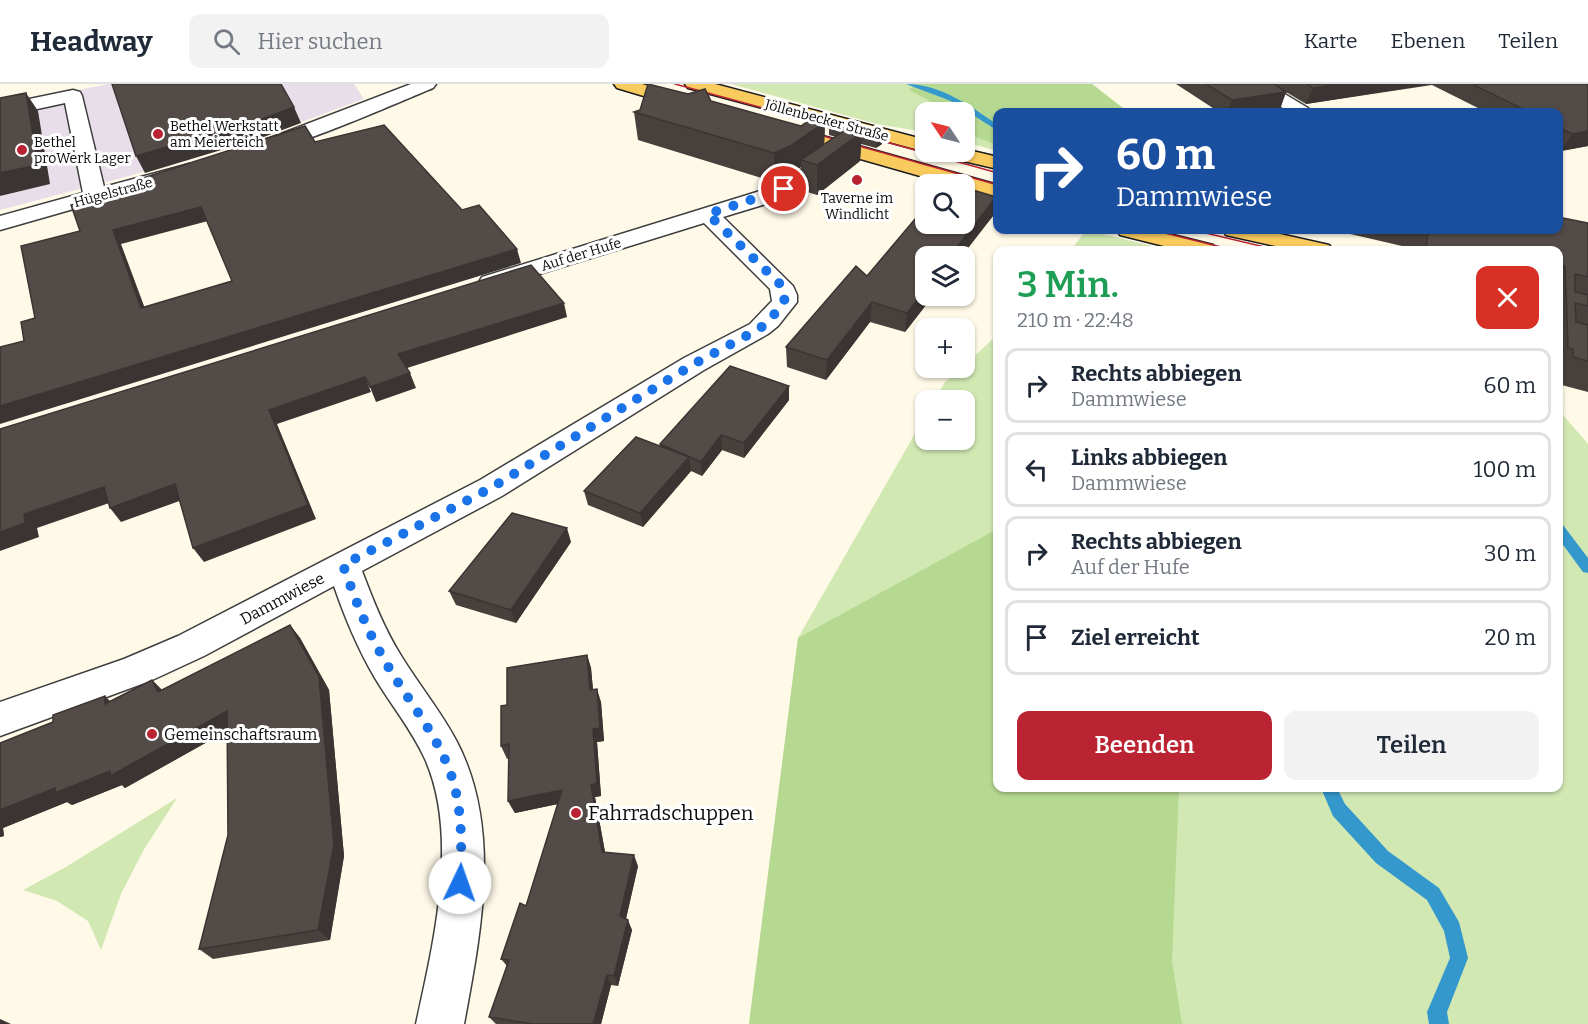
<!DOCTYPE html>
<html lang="de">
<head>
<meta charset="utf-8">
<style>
	body { margin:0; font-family:Bitter,serif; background:#f2f2f3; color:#1f2937; height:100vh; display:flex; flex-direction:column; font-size:22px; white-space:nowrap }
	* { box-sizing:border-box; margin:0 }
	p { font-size:20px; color:#747a83 }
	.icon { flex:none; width:33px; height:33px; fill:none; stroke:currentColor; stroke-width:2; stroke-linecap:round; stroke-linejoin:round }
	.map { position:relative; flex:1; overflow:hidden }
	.side { position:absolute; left:993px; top:162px; width:570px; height:546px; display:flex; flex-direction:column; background:#fff; border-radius:12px; box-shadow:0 2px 4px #0004 }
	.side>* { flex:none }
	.hud { position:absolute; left:993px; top:24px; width:570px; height:126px; border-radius:12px; box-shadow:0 2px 4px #0004; background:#1a4fa0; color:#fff; overflow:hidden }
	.needle { width:39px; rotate:305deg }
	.controls { position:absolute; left:915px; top:18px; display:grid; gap:12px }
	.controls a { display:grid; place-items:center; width:60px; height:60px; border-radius:12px; background:#fff; box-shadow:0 2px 4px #0004; font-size:30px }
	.pin { position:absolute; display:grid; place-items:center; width:51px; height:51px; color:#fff; margin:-26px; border:3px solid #fff; border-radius:50%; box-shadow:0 2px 6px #0007 }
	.me { position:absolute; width:66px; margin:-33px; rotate:3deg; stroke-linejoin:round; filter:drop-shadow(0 0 4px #0008) }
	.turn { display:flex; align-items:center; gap:21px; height:126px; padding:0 24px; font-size:27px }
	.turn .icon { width:78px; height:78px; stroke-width:2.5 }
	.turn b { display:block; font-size:42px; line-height:51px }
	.round { display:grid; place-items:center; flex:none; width:63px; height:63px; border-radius:12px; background:#f2f2f3 }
	.overview { display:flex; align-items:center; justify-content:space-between; height:102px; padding:0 24px }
	h1 { font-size:36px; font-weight:600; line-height:45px; color:#1e9e55 }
	.button { display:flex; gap:12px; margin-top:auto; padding:12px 24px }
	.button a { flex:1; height:69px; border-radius:12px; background:#ba2332; color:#fff; font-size:24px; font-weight:600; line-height:69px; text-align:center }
	.button a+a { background:#f2f2f3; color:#1f2937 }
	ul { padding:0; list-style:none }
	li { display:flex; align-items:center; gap:18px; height:75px; margin:0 12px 9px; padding:0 12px; border:3px solid #e0e1e3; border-radius:12px }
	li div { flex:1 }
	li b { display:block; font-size:22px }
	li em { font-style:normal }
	header { display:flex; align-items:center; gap:36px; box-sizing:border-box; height:84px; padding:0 30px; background:#fff; border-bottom:2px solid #e0e1e3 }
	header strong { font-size:28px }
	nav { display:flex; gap:33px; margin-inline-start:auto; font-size:21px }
	.search { width:420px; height:54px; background:#f2f2f3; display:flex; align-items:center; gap:15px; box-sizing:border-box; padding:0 21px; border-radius:12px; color:#747a83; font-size:22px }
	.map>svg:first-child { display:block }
	.industrial { fill:#e8deea }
	.green { fill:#d1e8b3 }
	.forest { fill:#b6d992 }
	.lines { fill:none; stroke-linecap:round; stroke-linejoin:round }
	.stream { fill:#3498cd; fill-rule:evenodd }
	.minor-casing { stroke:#3e3e3e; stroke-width:3 }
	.major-casing { stroke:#1c1c1c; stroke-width:3 }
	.minor { fill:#fff; fill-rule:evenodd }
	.major { fill:#f9cb5e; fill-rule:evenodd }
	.tram { stroke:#ba2332; stroke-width:1.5 }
	.wall { fill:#47403d }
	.shaded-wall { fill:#3a3432 }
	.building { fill:#534b47; stroke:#3a3432; stroke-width:1.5; fill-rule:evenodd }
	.route { stroke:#1a73e8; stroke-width:10; stroke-dasharray:0 18 }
	.poi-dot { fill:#ba2332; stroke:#fff; stroke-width:2 }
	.labels { text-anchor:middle; stroke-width:6; stroke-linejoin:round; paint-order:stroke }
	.far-street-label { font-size:14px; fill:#0b0b0b; stroke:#fff }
	.far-poi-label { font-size:14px; fill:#0b0b0b; stroke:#fff; text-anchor:start }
	.street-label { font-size:16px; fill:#0b0b0b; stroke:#fff }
	.poi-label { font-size:16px; fill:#0b0b0b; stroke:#fff; text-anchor:start }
	.near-poi-label { font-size:20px; fill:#0b0b0b; stroke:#fff; text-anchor:start }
</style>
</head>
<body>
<header>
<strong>Headway</strong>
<div class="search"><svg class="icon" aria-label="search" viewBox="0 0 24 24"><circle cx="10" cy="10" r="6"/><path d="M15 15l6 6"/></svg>Hier suchen</div>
<nav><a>Karte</a><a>Ebenen</a><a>Teilen</a></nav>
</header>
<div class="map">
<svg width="1588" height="940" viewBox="0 0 1588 940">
	<rect width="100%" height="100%" fill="#fff9e8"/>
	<polygon class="industrial" points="109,0 354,0 364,15 255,55 129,92 0,126 0,21"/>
	<g class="green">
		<polygon points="731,0 1092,0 1128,28 998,28 997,67 965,58 964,28 926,28 925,48 877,40"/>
		<polygon points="1086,146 1169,166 1071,166"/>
		<polygon points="997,251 998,704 1558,704 1559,330 1563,331 1588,360 1588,940 749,940 798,554 925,332 926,356 964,356 964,316 934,316 945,298 961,284 964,284 965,281"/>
		<polygon points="177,714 143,767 121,810 101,866 88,837 57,817 23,806 66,783"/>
	</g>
	<g class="forest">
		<polygon points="915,0 1092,0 1128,28 998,28 997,61 965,49 964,28 937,28 930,17 909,6"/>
		<polygon points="997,445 998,704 1179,704 1172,877 1182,940 749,940 798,554"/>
	</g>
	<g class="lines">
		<g class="stream">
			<path d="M906 0C941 0 970 22 998 41V47L951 17Z"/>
			<polygon points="1558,439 1563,441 1588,474 1588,489 1583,488 1558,454"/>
			<polygon points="1321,704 1337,704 1345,720 1388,767 1439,804 1459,838 1468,874 1447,928 1449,940 1429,940 1427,928 1450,874 1444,847 1427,816 1376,779 1333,732"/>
		</g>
		<defs>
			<g id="minor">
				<path d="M411 0H436L433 4C406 15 280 71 260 66L257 62 260 58Z"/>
				<polygon points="1246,0 1268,0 1308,24 1310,28 1289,28"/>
				<polygon points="73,6 80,8 82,12 104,103 189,80 196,82 199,86 196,90 0,146 0,132 83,109 65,19 0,33 0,21"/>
				<path d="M837 63 844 65 847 69 844 73 805 101 776 117 723 133 793 202 797 211V218L778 242 768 250 704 286 502 412 362 487C373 516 384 544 400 570 418 600 441 627 457 658 502 745 481 848 464 940H416C433 861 460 753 425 675 412 646 391 621 375 594 358 565 345 534 334 502L204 572 150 597 0 652V618L124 575 178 552 480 396 684 274 750 240 772 217 770 205 704 139 491 205 482 203 479 198 482 193 760 107 791 93 830 65Z"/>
			</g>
			<g id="major">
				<polygon points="614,0 642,0 694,15 696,19 694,23 687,25 617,4"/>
				<polygon points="685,0 715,0 926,56 926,68 928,68 919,66 688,4"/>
				<polygon points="780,40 998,101 998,114 964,105 964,100 948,100 773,50 770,46 773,42"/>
				<polygon points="964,65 998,73 998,85 942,72 939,68 964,68"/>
				<polygon points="1117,146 1153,146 1213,161 1217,166 1180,166 1120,151"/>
				<polygon points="1223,146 1262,146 1329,161 1333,166 1293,166 1226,151"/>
			</g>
		</defs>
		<use href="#minor" class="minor-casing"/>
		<use href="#major" class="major-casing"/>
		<use href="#minor" class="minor"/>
		<use href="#major" class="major"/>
		<g class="tram">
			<polyline points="675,0 847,47"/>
			<polyline points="809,48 998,101"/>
			<polyline points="868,53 998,89"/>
			<polyline points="1153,146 1233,166"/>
			<polyline points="1193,146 1277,166"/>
		</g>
	</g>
	<g class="wall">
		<polygon points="1176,0 1588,0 1588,62 1561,67 1558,66 1558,28 1486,28 1432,1 1306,20 1286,8 1280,25 1255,28 1219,28"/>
		<polygon points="711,17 801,42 825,38 824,61 836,53 829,51 829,44 835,39 882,60 876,64 861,60 860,77 817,111 801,106 801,83 790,91 775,98 638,56 634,28"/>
		<polygon points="993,132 926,212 933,212 905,248 870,238 826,296 787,283 786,263 867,192"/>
		<polygon points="1588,139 1588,308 1558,300 1558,166 1415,166 1415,165 1333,146 1558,146"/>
		<polygon points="1305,146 1324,146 1322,149"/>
		<polygon points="789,316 744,374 722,366 702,392 691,387 643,443 588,421 584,407 660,362 660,360"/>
		<polygon points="571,458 516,539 456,521 449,507"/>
		<polygon points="290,541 300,554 329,606 344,772 330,856 213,875 199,865 228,751 227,647 125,704 122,701 72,721 67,718 3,744 4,752 0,753 0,659 110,617 152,596 162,606"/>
		<polygon points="587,571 591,584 593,605 601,618 604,657 597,658 601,712 595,713 605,768 638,782 626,835 632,846 618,902 611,901 601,940 496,940 489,933 507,882 501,875 526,822 558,720 515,729 508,717 509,674 507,675 501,662 507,621"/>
	</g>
	<g class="shaded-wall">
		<polygon points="1338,0 1432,0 1306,20 1313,4"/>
		<polygon points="1286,8 1280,25 1255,28 1227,28 1232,16"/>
		<polygon points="26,9 38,27 50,100 0,112 0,89"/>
		<polygon points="294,23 301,39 261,54 145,89 136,72"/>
		<polygon points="825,38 824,66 801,76 801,83 790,91 775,98 774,69"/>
		<polygon points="1588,47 1588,62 1561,67 1572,50"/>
		<polygon points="862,48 860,77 817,111 817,81"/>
		<polygon points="883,53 882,60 876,64 877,57"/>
		<polygon points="996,113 993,132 962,172 950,172"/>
		<polygon points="201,123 208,137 121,160 150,238 141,224 113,146"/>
		<polygon points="517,165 521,179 0,340 0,322"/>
		<polygon points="926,205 926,212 933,212 905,248 907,229"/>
		<polygon points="872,218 870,238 826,296 827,276"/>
		<polygon points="564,219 567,233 404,285 398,270"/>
		<polygon points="410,289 416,304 376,318 370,303"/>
		<polygon points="365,293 371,308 277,340 316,435 204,478 193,464 269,326"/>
		<polygon points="789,302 789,316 744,374 744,359"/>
		<polygon points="721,351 722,366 702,392 701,378"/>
		<polygon points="689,373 691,387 643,443 640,429"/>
		<polygon points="175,400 185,415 121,438 110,424"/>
		<polygon points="104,403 115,417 37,444 39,453 0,467 0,448 24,430"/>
		<polygon points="567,444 571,458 516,539 511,526"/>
		<polygon points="290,541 300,554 329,606 344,772 330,856 318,846"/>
		<polygon points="587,571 591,584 594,619 590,606"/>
		<polygon points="152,596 165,609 158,608"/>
		<polygon points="597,605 601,618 604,657 597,658 601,712 595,713 607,779 602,768 591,701 593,645"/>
		<polygon points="105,612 119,626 105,620"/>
		<polygon points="227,627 239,640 125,704 122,701 72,721 67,718 3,744 4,752 0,753 0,726"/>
		<polygon points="562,706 567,718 515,729 508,717"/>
		<polygon points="634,771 638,782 624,843 620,832"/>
		<polygon points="628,836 632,846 618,902 614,892"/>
		<polygon points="607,891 611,901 601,940 593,940"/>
		<polygon points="0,935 11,940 0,940"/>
	</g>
	<g class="building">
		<polygon points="112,0 281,0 294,23 254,38 136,72"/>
		<polygon points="648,0 688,10 705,5 711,17 801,42 812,34 825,38 790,62 774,69 634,28 640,26"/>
		<polygon points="1206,0 1274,0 1286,8 1232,16"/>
		<polygon points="1307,0 1338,0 1313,4"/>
		<polygon points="1472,0 1588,0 1588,47 1572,50 1558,43 1558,28 1529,28"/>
		<polygon points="26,9 38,81 0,89 0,14"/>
		<polygon points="835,39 883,53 877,57 862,53 862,48 848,44 843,48 829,44"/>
		<path d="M384 41 462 126 479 121 517 165 0 322V263L24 257 21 238 35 234 21 162 80 147 71 121 146 102 143 94 305 42 315 58ZM201 123 232 197 141 224 113 146Z"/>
		<polygon points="848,44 862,48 817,81 801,76"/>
		<polygon points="966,104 996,113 950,172 926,172 926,205 907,229 872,218 827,276 786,263 856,182 867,192 926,122 926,140 964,140 964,105"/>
		<polygon points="1558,133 1588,139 1588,193 1575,190 1575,208 1588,211 1588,222 1575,219 1576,238 1588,241 1588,277 1573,273 1573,265 1568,264 1565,182 1558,180 1558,166 1501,166 1488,163 1487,166 1426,166 1428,146 1558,146"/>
		<polygon points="531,181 564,219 398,270 410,289 370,303 365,293 269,326 308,421 193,464 175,400 110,424 104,403 24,430 25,439 0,448 0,345"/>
		<polygon points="730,282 789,302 744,359 721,351 701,378 660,360"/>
		<polygon points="636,353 689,373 640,429 584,407"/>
		<polygon points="512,429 567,444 511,526 449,507"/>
		<polygon points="290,541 319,593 334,761 318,846 199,865 228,751 227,627 110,692 110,687 55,709 55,704 0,726 0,659 53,638 53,631 105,612 105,620 152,596 158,608"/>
		<polygon points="587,571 590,606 597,605 600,644 593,645 597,699 591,701 602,768 634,771 620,832 628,836 614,892 607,891 593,940 533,940 489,933 509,876 501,875 520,819 526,822 562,706 508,717 509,660 501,662 501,622 507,621 507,584"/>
	</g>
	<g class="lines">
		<path class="route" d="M460 799C462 761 463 722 449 685 433 644 402 609 381 570 365 542 354 512 343 481L491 404 694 280 759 245 769 237 784 218 785 211 781 201 708 130 784 105"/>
	</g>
	<g class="poi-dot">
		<circle cx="158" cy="50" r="6"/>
		<circle cx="22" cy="66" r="6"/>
		<circle cx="857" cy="96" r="6"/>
		<circle cx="152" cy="650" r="6"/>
		<circle cx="576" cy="729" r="6"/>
	</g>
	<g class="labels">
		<g class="far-street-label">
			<text transform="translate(827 36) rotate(15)" y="5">Jöllenbecker Straße</text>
			<text transform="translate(113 108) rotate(-15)" y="5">Hügelstraße</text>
			<text transform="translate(581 170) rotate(-17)" y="5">Auf der Hufe</text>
		</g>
		<g class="far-poi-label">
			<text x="170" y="47">Bethel Werkstatt<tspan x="170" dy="16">am Meierteich</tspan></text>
			<text x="34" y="63">Bethel<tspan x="34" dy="16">proWerk Lager</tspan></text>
			<text x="857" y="119" text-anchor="middle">Taverne im<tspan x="857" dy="16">Windlicht</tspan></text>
		</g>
		<g class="street-label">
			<text transform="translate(282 514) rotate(-28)" y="6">Dammwiese</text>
		</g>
		<g class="poi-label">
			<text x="164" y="656">Gemeinschaftsraum</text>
		</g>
		<g class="near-poi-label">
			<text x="588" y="736">Fahrradschuppen</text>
		</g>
	</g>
</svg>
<div class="controls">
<a><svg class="needle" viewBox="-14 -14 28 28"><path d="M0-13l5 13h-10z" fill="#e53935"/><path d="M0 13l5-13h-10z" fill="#747a83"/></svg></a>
<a><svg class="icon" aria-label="search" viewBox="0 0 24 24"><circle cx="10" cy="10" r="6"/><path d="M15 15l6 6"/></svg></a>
<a><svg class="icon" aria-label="layers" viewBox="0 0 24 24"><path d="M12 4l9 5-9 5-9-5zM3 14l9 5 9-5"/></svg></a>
<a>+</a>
<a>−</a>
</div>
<div class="pin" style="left:784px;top:105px;background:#d93025"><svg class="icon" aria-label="arrive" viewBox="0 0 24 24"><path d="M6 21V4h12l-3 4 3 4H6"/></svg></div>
<svg class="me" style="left:460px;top:799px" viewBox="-20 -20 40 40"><circle r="19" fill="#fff"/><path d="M0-13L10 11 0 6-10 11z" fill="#1a73e8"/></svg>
<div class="hud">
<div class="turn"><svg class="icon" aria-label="right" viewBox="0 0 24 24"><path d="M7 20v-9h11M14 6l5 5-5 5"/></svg><div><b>60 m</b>Dammwiese</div></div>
</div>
<section class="side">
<div class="overview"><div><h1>3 Min.</h1><p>210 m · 22:48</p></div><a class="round" style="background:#d93025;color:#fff"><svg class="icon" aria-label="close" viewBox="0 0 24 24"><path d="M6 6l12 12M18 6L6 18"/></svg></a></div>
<ul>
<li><svg class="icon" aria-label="right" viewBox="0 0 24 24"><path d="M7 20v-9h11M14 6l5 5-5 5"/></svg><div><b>Rechts abbiegen</b><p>Dammwiese</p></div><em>60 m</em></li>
<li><svg class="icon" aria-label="left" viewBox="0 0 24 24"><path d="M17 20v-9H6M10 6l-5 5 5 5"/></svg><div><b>Links abbiegen</b><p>Dammwiese</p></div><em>100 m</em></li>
<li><svg class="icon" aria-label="right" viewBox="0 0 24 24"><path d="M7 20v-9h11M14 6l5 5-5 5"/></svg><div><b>Rechts abbiegen</b><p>Auf der Hufe</p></div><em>30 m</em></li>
<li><svg class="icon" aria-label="arrive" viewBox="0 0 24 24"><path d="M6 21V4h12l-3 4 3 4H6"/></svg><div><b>Ziel erreicht</b></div><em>20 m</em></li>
</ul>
<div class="button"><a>Beenden</a><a>Teilen</a></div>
</section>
</div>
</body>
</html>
